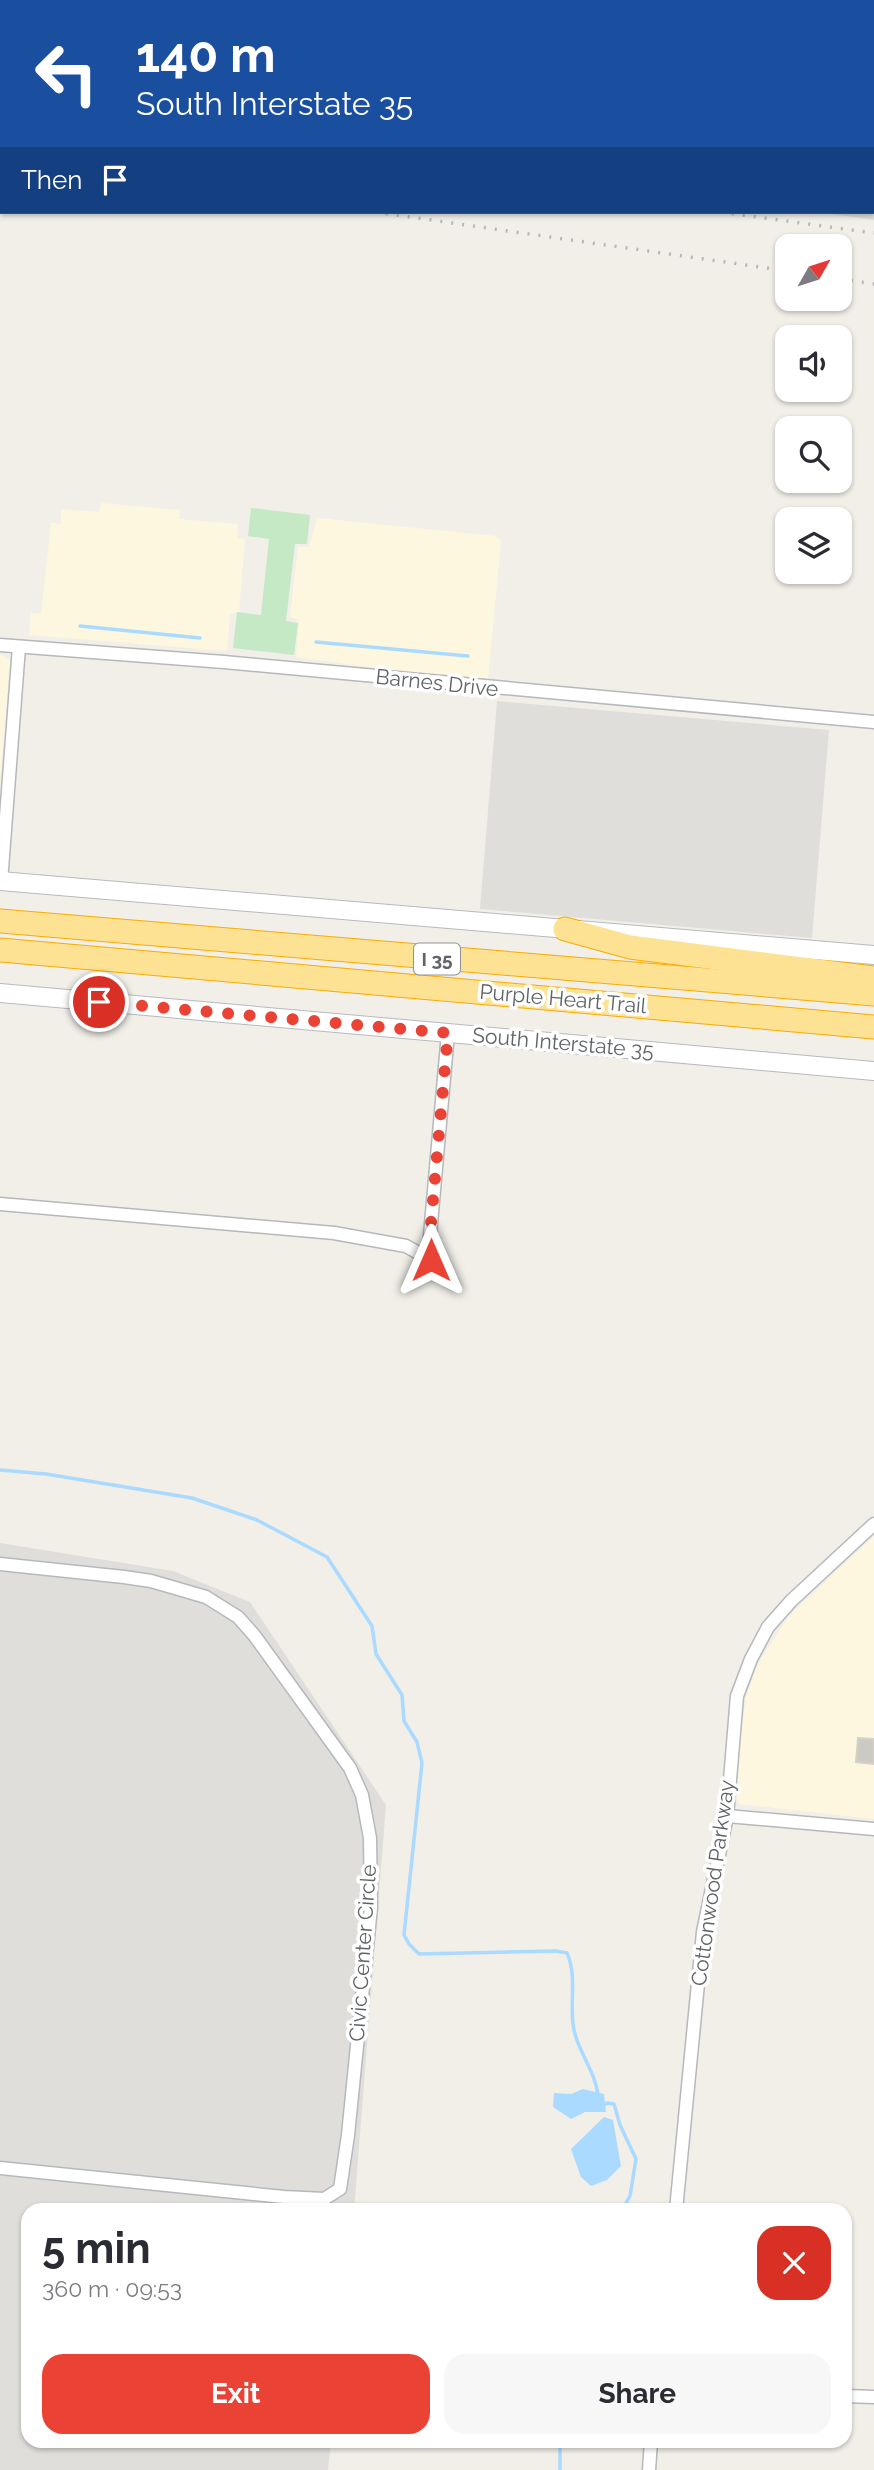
<!DOCTYPE html>
<html lang="en">
<head>
<meta charset="utf-8">
<style>
	body { margin:0; font-family:Raleway,sans-serif; background:#f7f7f7; color:#2b2b33; height:100vh; display:flex; flex-direction:column; font-size:26px; white-space:nowrap }
	* { box-sizing:border-box; margin:0 }
	p { font-size:23px; color:#7c7c81 }
	.icon { flex:none; width:38px; height:38px; fill:none; stroke:currentColor; stroke-width:2; stroke-linecap:round; stroke-linejoin:round }
	.map { position:relative; flex:1; overflow:hidden }
	.panel { position:absolute; left:21px; top:2203px; width:831px; height:245px; display:flex; flex-direction:column; background:#fff; border-radius:21px; box-shadow:0 2px 5px #0004 }
	.panel>* { flex:none }
	.banner { position:absolute; left:0px; top:0px; width:875px; height:214px; box-shadow:0 2px 5px #0004; background:#1a4fa0; color:#fff; overflow:hidden }
	.needle { width:46px; rotate:51deg }
	.tools { position:absolute; left:775px; top:234px; display:grid; gap:14px }
	.tools a { display:grid; place-items:center; width:77px; height:77px; border-radius:14px; background:#fff; box-shadow:0 2px 5px #0004; font-size:35px }
	.pin { position:absolute; display:grid; place-items:center; width:60px; height:60px; color:#fff; margin:-30px; border:4px solid #fff; border-radius:50%; box-shadow:0 2px 7px #0007 }
	.me { position:absolute; width:77px; margin:-38px; rotate:0deg; stroke-linejoin:round; filter:drop-shadow(0 0 5px #0008) }
	.turn { display:flex; align-items:center; gap:24px; height:147px; padding:0 21px; font-size:32px }
	.turn .icon { width:91px; height:91px; stroke-width:2.5 }
	.turn b { display:block; font-size:49px; line-height:60px }
	.then { display:flex; align-items:center; height:66px; padding:0 21px; background:#0003; gap:14px; font-size:26px }
	.round { display:grid; place-items:center; flex:none; width:74px; height:74px; border-radius:21px; background:#f7f7f7 }
	.overview { display:flex; align-items:center; justify-content:space-between; height:119px; padding:0 21px }
	h1 { font-size:42px; font-weight:700; line-height:52px }
	.cta { display:flex; gap:14px; margin-top:auto; padding:14px 21px }
	.cta a { flex:1; height:80px; border-radius:21px; background:#ea4335; color:#fff; font-size:28px; font-weight:700; line-height:80px; text-align:center }
	.cta a+a { background:#f7f7f7; color:#2b2b33 }
	.map>svg:first-child { display:block }
	.commercial { fill:#fef7e0 }
	.industrial { fill:#e0deda }
	.green { fill:#c5e8c5 }
	.water { fill:#aadaff }
	.lines { fill:none; stroke-linecap:round; stroke-linejoin:round }
	.stream { stroke:#aadaff; stroke-width:3.5 }
	.building { fill:#cccac5; stroke:#d6d1c6; stroke-width:2 }
	.street-casing { stroke:#b5b8bc; stroke-width:15 }
	.secondary-casing { stroke:#b6babf; stroke-width:20 }
	.highway-casing { stroke:#f9ab00; stroke-width:25 }
	.street { stroke:#fff; stroke-width:12 }
	.secondary { stroke:#fff; stroke-width:18 }
	.highway { stroke:#fde293; stroke-width:23 }
	.rail { stroke:#b6b7b8; stroke-width:3.5; stroke-dasharray:2 9; stroke-linecap:butt }
	.route { stroke:#ea4335; stroke-width:12; stroke-dasharray:0 21.6 }
	.labels { text-anchor:middle; stroke-width:7; stroke-linejoin:round; paint-order:stroke }
	.shield { fill:#fff; stroke:#8f9295; stroke-width:2 }
	.shield-label { font-size:19px; font-weight:bold; fill:#5f6368 }
	.street-label { font-size:21px; fill:#5f6368; stroke:#fff }
</style>
</head>
<body>
<div class="map">
<svg width="874" height="2470" viewBox="0 0 874 2470">
	<rect width="100%" height="100%" fill="#f1efe8"/>
	<g class="commercial">
		<polygon points="101,503 180,510 179,519 238,524 237,538 245,539 239,612 230,614 227,651 29,635 31,613 41,614 51,523 61,524 61,509 99,512"/>
		<polygon points="317,518 496,536 501,541 488,680 427,675 296,657 299,620 290,617 298,547 309,547"/>
		<polygon points="0,654 10,660 0,784"/>
		<polygon points="874,1536 874,1819 739,1804 735,1793 742,1724 747,1694 758,1664 789,1616"/>
	</g>
	<g class="industrial">
		<polygon points="564,0 874,0 874,220 818,212 873,212 873,2"/>
		<polygon points="497,701 829,730 812,938 480,909"/>
		<polygon points="0,1543 173,1571 250,1602 386,1805 354,2210 28,2210 28,2441 331,2441 328,2470 0,2470"/>
	</g>
	<polygon class="green" points="251,508 310,515 307,544 295,544 286,621 298,623 294,655 233,648 237,612 261,615 269,539 248,536"/>
	<g class="water">
		<polygon points="583,2089 604,2094 606,2112 585,2112 571,2119 553,2107 554,2093 571,2094"/>
		<polygon points="604,2117 613,2120 621,2166 607,2180 591,2186 581,2177 571,2149"/>
	</g>
	<g class="lines">
		<g class="stream">
			<polyline points="80,626 200,638"/>
			<polyline points="316,642 468,656"/>
			<path d="M0 1470 46 1474 192 1498 257 1520 327 1557 372 1626 376 1654 402 1695 404 1721 417 1742 422 1763 404 1935 409 1944 419 1954 556 1951 567 1953C577 1976 570 2000 573 2024 576 2050 596 2071 598 2096"/>
			<polyline points="602,2107 607,2103 614,2104 620,2125 636,2159 630,2196 622,2210"/>
			<polyline points="560,2470 560,2441"/>
		</g>
	</g>
	<polygon class="building" points="858,1738 874,1739 874,1764 856,1762"/>
	<g class="lines">
		<defs>
			<g id="street">
				<polyline points="0,645 224,662 874,722"/>
				<polyline points="1,882 19,647"/>
				<polyline points="0,1204 334,1233 406,1246 431,1260 430,1235 448,1033"/>
				<polyline points="0,1564 124,1577 151,1581 206,1597 238,1617 254,1635 350,1768 362,1795 370,1838 371,1907 348,2135 340,2189 324,2199 284,2197 0,2168"/>
				<polyline points="727,1816 874,1829"/>
				<polyline points="676,2210 703,1932 727,1816 737,1696 751,1659 768,1627 791,1601 874,1524"/>
				<polyline points="845,2396 874,2397"/>
				<polyline points="649,2470 651,2441"/>
			</g>
			<g id="secondary">
				<polyline points="0,881 874,955"/>
				<polyline points="0,993 874,1071"/>
			</g>
			<g id="highway">
				<polyline points="0,921 874,994"/>
				<polyline points="565,929 630,947 874,978"/>
				<polyline points="0,950 874,1027"/>
			</g>
		</defs>
		<use href="#street" class="street-casing"/>
		<use href="#secondary" class="secondary-casing"/>
		<use href="#highway" class="highway-casing"/>
		<use href="#street" class="street"/>
		<use href="#secondary" class="secondary"/>
		<use href="#highway" class="highway"/>
		<g class="rail">
			<polyline points="0,109 2,109"/>
			<polyline points="0,158 2,158"/>
			<polyline points="375,212 788,271"/>
			<polyline points="721,212 874,233"/>
			<polyline points="840,279 874,284"/>
		</g>
	</g>
	<g class="lines">
		<polyline class="route" points="99,1002 448,1033 430,1234 431,1260"/>
	</g>
	<g class="labels">
		<rect class="shield" x="414" y="943.5" width="46" height="31" rx="5"/>
		<g class="shield-label">
			<text x="437" y="966">I 35</text>
		</g>
		<g class="street-label">
			<text transform="translate(437 683) rotate(6)" y="7">Barnes Drive</text>
			<text transform="translate(563 999) rotate(5)" y="7">Purple Heart Trail</text>
			<text transform="translate(563 1043) rotate(5)" y="7">South Interstate 35</text>
			<text transform="translate(713 1883) rotate(-82)" y="7">Cottonwood Parkway</text>
			<text transform="translate(363 1953) rotate(-86)" y="7">Civic Center Circle</text>
		</g>
	</g>
</svg>
<div class="tools">
<a><svg class="needle" viewBox="-14 -14 28 28"><path d="M0-13l5 13h-10z" fill="#e53935"/><path d="M0 13l5-13h-10z" fill="#7c7c81"/></svg></a>
<a><svg class="icon" aria-label="sound" viewBox="0 0 24 24"><path d="M4 9h4l5-4v14l-5-4H4zM17 9q2 3 0 6"/></svg></a>
<a><svg class="icon" aria-label="search" viewBox="0 0 24 24"><circle cx="10" cy="10" r="6"/><path d="M15 15l6 6"/></svg></a>
<a><svg class="icon" aria-label="layers" viewBox="0 0 24 24"><path d="M12 4l9 5-9 5-9-5zM3 14l9 5 9-5"/></svg></a>
</div>
<div class="pin" style="left:99px;top:1002px;background:#d93025"><svg class="icon" aria-label="arrive" viewBox="0 0 24 24"><path d="M6 21V4h12l-3 4 3 4H6"/></svg></div>
<svg class="me" style="left:431px;top:1260px" viewBox="-20 -20 40 40"><path d="M0-17L14 15 0 8-14 15z" fill="#ea4335" stroke="#fff" stroke-width="4"/></svg>
<div class="banner">
<div class="turn"><svg class="icon" aria-label="left" viewBox="0 0 24 24"><path d="M17 20v-9H6M10 6l-5 5 5 5"/></svg><div><b>140 m</b>South Interstate 35</div></div>
<div class="then">Then<svg class="icon" aria-label="arrive" viewBox="0 0 24 24"><path d="M6 21V4h12l-3 4 3 4H6"/></svg></div>
</div>
<section class="panel">
<div class="overview"><div><h1>5 min</h1><p>360 m · 09:53</p></div><a class="round" style="background:#d93025;color:#fff"><svg class="icon" aria-label="close" viewBox="0 0 24 24"><path d="M6 6l12 12M18 6L6 18"/></svg></a></div>
<div class="cta"><a>Exit</a><a>Share</a></div>
</section>
</div>
</body>
</html>
